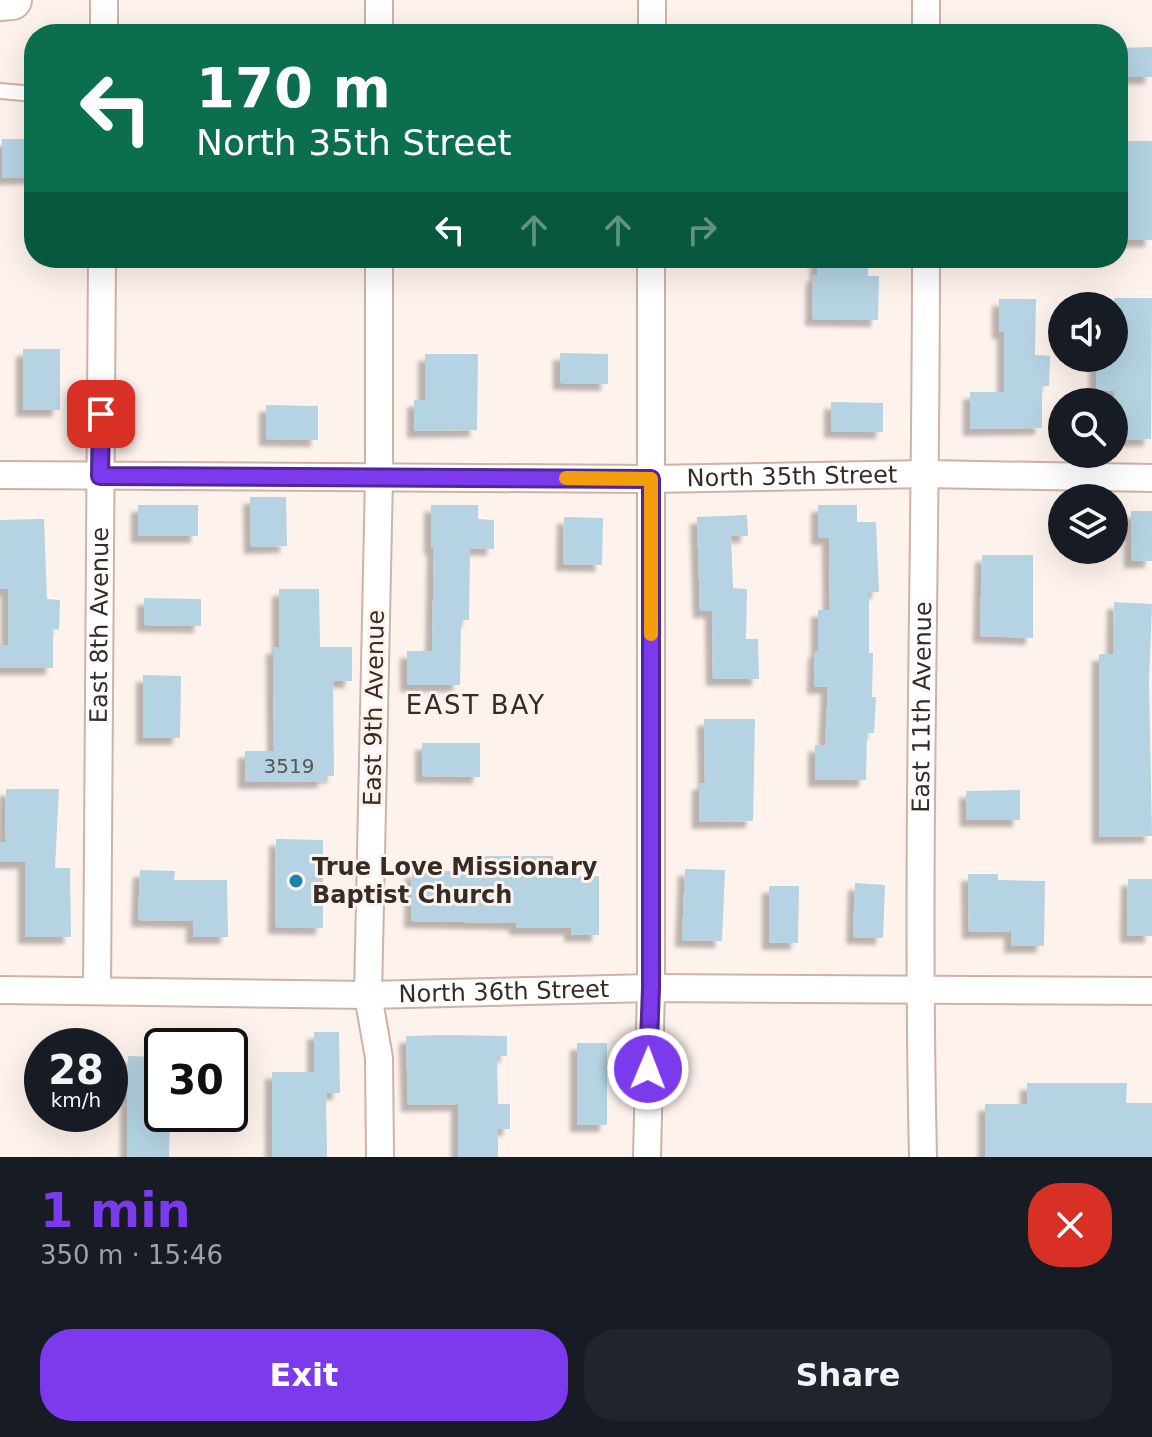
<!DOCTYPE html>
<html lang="en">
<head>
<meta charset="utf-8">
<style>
	body { margin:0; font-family:"DejaVu Sans",sans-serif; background:#20242c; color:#f1f3f6; height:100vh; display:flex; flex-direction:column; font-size:30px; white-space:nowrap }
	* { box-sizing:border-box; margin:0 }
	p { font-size:26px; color:#9ea1a6 }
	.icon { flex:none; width:44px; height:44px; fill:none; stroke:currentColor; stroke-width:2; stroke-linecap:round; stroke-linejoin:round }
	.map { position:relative; height:1157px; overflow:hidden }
	.details { display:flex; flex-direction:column; background:#171b24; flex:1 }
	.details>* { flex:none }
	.guide { position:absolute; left:24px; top:24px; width:1104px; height:244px; border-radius:32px; box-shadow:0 8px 32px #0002; background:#0b6e4f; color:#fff; overflow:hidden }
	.buttons { position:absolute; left:1048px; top:292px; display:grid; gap:16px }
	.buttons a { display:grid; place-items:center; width:80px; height:80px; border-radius:50%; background:#171b24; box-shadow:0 8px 32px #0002; font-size:40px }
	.speed { position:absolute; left:24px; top:1028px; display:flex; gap:16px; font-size:40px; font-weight:700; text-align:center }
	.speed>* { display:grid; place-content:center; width:104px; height:104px; border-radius:50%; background:#171b24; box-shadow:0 8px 32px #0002; line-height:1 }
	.speed small { font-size:20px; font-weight:400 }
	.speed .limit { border:4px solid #111; border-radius:12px; background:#fff; color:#111 }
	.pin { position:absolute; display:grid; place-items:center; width:68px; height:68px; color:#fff; margin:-34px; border-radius:16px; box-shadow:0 4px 12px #0006 }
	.me { position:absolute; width:88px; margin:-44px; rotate:1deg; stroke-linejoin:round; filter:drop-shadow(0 0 6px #0008) }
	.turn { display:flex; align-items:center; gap:28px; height:168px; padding:0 40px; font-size:36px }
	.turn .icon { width:104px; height:104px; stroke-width:2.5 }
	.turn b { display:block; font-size:56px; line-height:68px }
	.lanes { display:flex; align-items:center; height:76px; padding:0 40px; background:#0003; justify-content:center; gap:40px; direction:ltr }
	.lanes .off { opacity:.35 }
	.round { display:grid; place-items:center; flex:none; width:84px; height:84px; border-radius:32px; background:#20242c }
	.headline { display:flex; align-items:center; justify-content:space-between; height:136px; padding:0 40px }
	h1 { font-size:48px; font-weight:700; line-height:60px; color:#7c3aed }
	.primary-button { display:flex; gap:16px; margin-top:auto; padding:16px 40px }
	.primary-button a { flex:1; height:92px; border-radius:32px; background:#7c3aed; color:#fff; font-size:32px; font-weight:700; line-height:92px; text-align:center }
	.primary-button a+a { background:#20242c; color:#f1f3f6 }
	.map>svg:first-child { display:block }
	.building { fill:#b5d3e2; filter:url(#shadow) }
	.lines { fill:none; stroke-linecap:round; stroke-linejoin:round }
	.lane-casing { stroke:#cfb2a5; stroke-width:18 }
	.street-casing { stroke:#cfb2a5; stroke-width:30 }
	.secondary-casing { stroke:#cfb2a5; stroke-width:42 }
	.lane { stroke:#fff; stroke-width:14 }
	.street { stroke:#fff; stroke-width:26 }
	.secondary { stroke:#fff; stroke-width:38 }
	.route-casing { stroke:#51269a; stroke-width:20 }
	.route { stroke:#7c3aed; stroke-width:14 }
	.slow { stroke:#f59e0b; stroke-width:14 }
	.poi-dot { fill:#1986ad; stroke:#fef2ec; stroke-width:3 }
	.labels { text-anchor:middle; stroke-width:6; stroke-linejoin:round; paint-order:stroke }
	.number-label { font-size:20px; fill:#565555 }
	.street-label { font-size:24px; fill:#372b26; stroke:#fef2ec }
	.poi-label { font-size:24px; font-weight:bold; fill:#372b26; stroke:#fef2ec; text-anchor:start }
	.neighbourhood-label { font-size:26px; letter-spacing:2px; fill:#372b26; stroke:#fef2ec }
</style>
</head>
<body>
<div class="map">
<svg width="1152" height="1157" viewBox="0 0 1152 1157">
	<defs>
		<filter id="shadow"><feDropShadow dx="-7" dy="7" stdDeviation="2" flood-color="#0004"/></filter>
	</defs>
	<rect width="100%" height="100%" fill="#fef2ec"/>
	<g class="building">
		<polygon points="1152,47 1152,77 1118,77 1118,48"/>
		<polygon points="2,139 34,139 34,177 2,178"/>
		<polygon points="1118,141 1152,141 1152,240 1126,240 1125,174 1118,174"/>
		<polygon points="817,258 868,258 868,276 879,276 878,320 812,319 813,275 817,275"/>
		<polygon points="1114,298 1152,298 1151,439 1114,440 1114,391 1096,391 1096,358 1114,358"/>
		<polygon points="999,299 1036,299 1035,355 1050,356 1049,386 1042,386 1042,428 970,429 970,392 1004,392 1004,332 999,332"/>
		<rect x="23" y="349" width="37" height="61"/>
		<polygon points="560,353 608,354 608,384 560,383"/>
		<polygon points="425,354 478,354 477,430 414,431 414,400 425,400"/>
		<polygon points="831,402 883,403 883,432 831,431"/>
		<polygon points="266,405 318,406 318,440 266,439"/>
		<polygon points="250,497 286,497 287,546 251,547"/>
		<rect x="138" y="505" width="60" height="31"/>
		<polygon points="431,505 478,505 478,519 494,520 494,549 470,548 469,620 461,620 460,685 407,685 407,651 432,651 434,548 431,548"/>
		<polygon points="818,505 857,505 857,522 876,522 879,592 869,592 869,653 873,653 872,697 876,697 874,733 867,733 866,780 815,780 815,745 825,745 828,687 814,687 815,651 818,651 818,610 830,610 829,538 818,538"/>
		<rect x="1131" y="511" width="21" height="50"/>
		<polygon points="747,515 748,536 731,536 733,588 747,589 746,639 758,639 759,679 713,679 712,611 700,611 697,517"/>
		<polygon points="564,517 603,518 602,565 563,564"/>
		<polygon points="44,519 47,599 60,600 59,630 53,629 53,668 0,668 0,645 8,645 8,589 0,589 0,520"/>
		<polygon points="982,555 1033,555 1033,638 980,636"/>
		<polygon points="279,589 319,589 320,647 352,647 352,681 333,681 334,776 325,776 325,781 245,782 245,751 274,751 273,647 279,647"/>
		<polygon points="144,598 201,599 201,626 144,625"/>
		<polygon points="1114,602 1152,604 1149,681 1152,836 1099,837 1099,654 1113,654"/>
		<polygon points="143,675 181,676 180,738 143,738"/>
		<polygon points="704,719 755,719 753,821 699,822 699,783 705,783"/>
		<polygon points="422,743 480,743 480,777 422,776"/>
		<polygon points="6,789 59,789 55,868 70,868 71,937 25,937 25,862 0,862 0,842 5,842"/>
		<polygon points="1020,790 1020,820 967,820 966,791"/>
		<polygon points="276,839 323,840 323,928 275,927"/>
		<polygon points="467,856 553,856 553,876 599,876 599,935 571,935 571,928 516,928 516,923 411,921 412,871 467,871"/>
		<polygon points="685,869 725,870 722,941 682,940"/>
		<polygon points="140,870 175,871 174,880 227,880 228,937 193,937 193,921 138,920"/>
		<polygon points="968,874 998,874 998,880 1045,881 1044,946 1011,946 1011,931 969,932"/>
		<polygon points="1128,879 1152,879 1152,936 1127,936"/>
		<polygon points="855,883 885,885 883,938 853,937"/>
		<polygon points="769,886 799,886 798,943 769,943"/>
		<polygon points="314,1032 339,1032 340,1093 326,1093 327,1157 272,1157 272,1072 314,1072"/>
		<polygon points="447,1035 507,1036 507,1056 497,1056 498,1104 510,1104 510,1129 498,1129 498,1157 458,1157 458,1104 408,1105 406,1036"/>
		<rect x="577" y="1043" width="30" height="82"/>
		<polygon points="128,1056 162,1057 162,1114 170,1114 169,1157 127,1157"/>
		<polygon points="1027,1083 1127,1083 1126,1103 1152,1103 1152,1157 985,1157 985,1104 1027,1104"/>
	</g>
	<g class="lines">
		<defs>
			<polyline id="lane" points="0,91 34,94"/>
			<g id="street">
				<polyline points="379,0 379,34"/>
				<polyline points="926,0 926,34"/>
				<polyline points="104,34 104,0"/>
				<polyline points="652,34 652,0"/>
				<polyline points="379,258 379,477 368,995 379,1058 380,1157"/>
				<path id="s1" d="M0 475 651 479 926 474 1152 478"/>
				<path id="s2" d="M0 990 368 995 651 988 1152 991"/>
				<path id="s3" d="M97 991 102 258"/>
				<polyline points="647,1157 651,988 651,258"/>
				<path id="s4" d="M923 1157C916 857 926 558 926 258"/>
			</g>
			<polyline id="secondary" points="0,1 12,0"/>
		</defs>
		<use href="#lane" class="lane-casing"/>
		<use href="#street" class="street-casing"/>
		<use href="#secondary" class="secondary-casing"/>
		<use href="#lane" class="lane"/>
		<use href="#street" class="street"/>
		<use href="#secondary" class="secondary"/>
	</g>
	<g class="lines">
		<defs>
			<polyline id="route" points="101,414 100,476 651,479 651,988 648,1069"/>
		</defs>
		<use href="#route" class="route-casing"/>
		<use href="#route" class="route"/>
		<polyline class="slow" points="566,478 651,479 651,634"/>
	</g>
	<circle class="poi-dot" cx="296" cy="881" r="8"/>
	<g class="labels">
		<g class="number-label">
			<text x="289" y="773">3519</text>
		</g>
		<g class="street-label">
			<text dy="8" stroke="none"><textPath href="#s1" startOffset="792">North 35th Street</textPath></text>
			<text dy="8" stroke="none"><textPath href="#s3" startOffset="366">East 8th Avenue</textPath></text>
			<text transform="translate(374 708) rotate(-89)" y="8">East 9th Avenue</text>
			<text dy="8" stroke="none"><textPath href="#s4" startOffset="450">East 11th Avenue</textPath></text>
			<text dy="8" stroke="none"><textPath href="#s2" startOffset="504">North 36th Street</textPath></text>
		</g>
		<g class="poi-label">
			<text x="312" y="875">True Love Missionary<tspan x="312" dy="28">Baptist Church</tspan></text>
		</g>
		<g class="neighbourhood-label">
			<text x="476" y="714">EAST BAY</text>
		</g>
	</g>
</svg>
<div class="buttons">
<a><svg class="icon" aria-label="sound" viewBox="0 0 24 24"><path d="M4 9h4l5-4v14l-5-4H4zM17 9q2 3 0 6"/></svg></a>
<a><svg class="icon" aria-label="search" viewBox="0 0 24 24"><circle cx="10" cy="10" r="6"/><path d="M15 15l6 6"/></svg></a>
<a><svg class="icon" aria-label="layers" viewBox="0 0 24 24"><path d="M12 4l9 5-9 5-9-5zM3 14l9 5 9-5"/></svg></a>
</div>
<div class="speed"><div>28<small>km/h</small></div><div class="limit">30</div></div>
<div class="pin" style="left:101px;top:414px;background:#d93025"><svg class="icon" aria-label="arrive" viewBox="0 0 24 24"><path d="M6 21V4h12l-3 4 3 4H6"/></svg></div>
<svg class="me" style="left:648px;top:1069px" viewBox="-20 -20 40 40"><circle r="17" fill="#7c3aed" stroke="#fff" stroke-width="3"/><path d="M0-11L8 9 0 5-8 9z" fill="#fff"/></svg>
<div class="guide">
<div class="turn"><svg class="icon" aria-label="left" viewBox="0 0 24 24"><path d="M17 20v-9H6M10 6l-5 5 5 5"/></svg><div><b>170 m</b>North 35th Street</div></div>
<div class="lanes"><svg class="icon" aria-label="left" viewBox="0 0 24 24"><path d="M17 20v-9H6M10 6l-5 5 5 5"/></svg><svg class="icon off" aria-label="ahead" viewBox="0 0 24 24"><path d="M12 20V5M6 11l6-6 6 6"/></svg><svg class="icon off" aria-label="ahead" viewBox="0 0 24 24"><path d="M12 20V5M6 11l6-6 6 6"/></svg><svg class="icon off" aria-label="right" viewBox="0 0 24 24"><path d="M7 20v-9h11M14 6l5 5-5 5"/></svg></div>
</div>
</div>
<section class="details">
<div class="headline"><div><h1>1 min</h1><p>350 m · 15:46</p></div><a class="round" style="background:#d93025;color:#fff"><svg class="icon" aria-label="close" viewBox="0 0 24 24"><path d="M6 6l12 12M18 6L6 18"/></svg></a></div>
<div class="primary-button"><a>Exit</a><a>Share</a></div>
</section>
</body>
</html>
